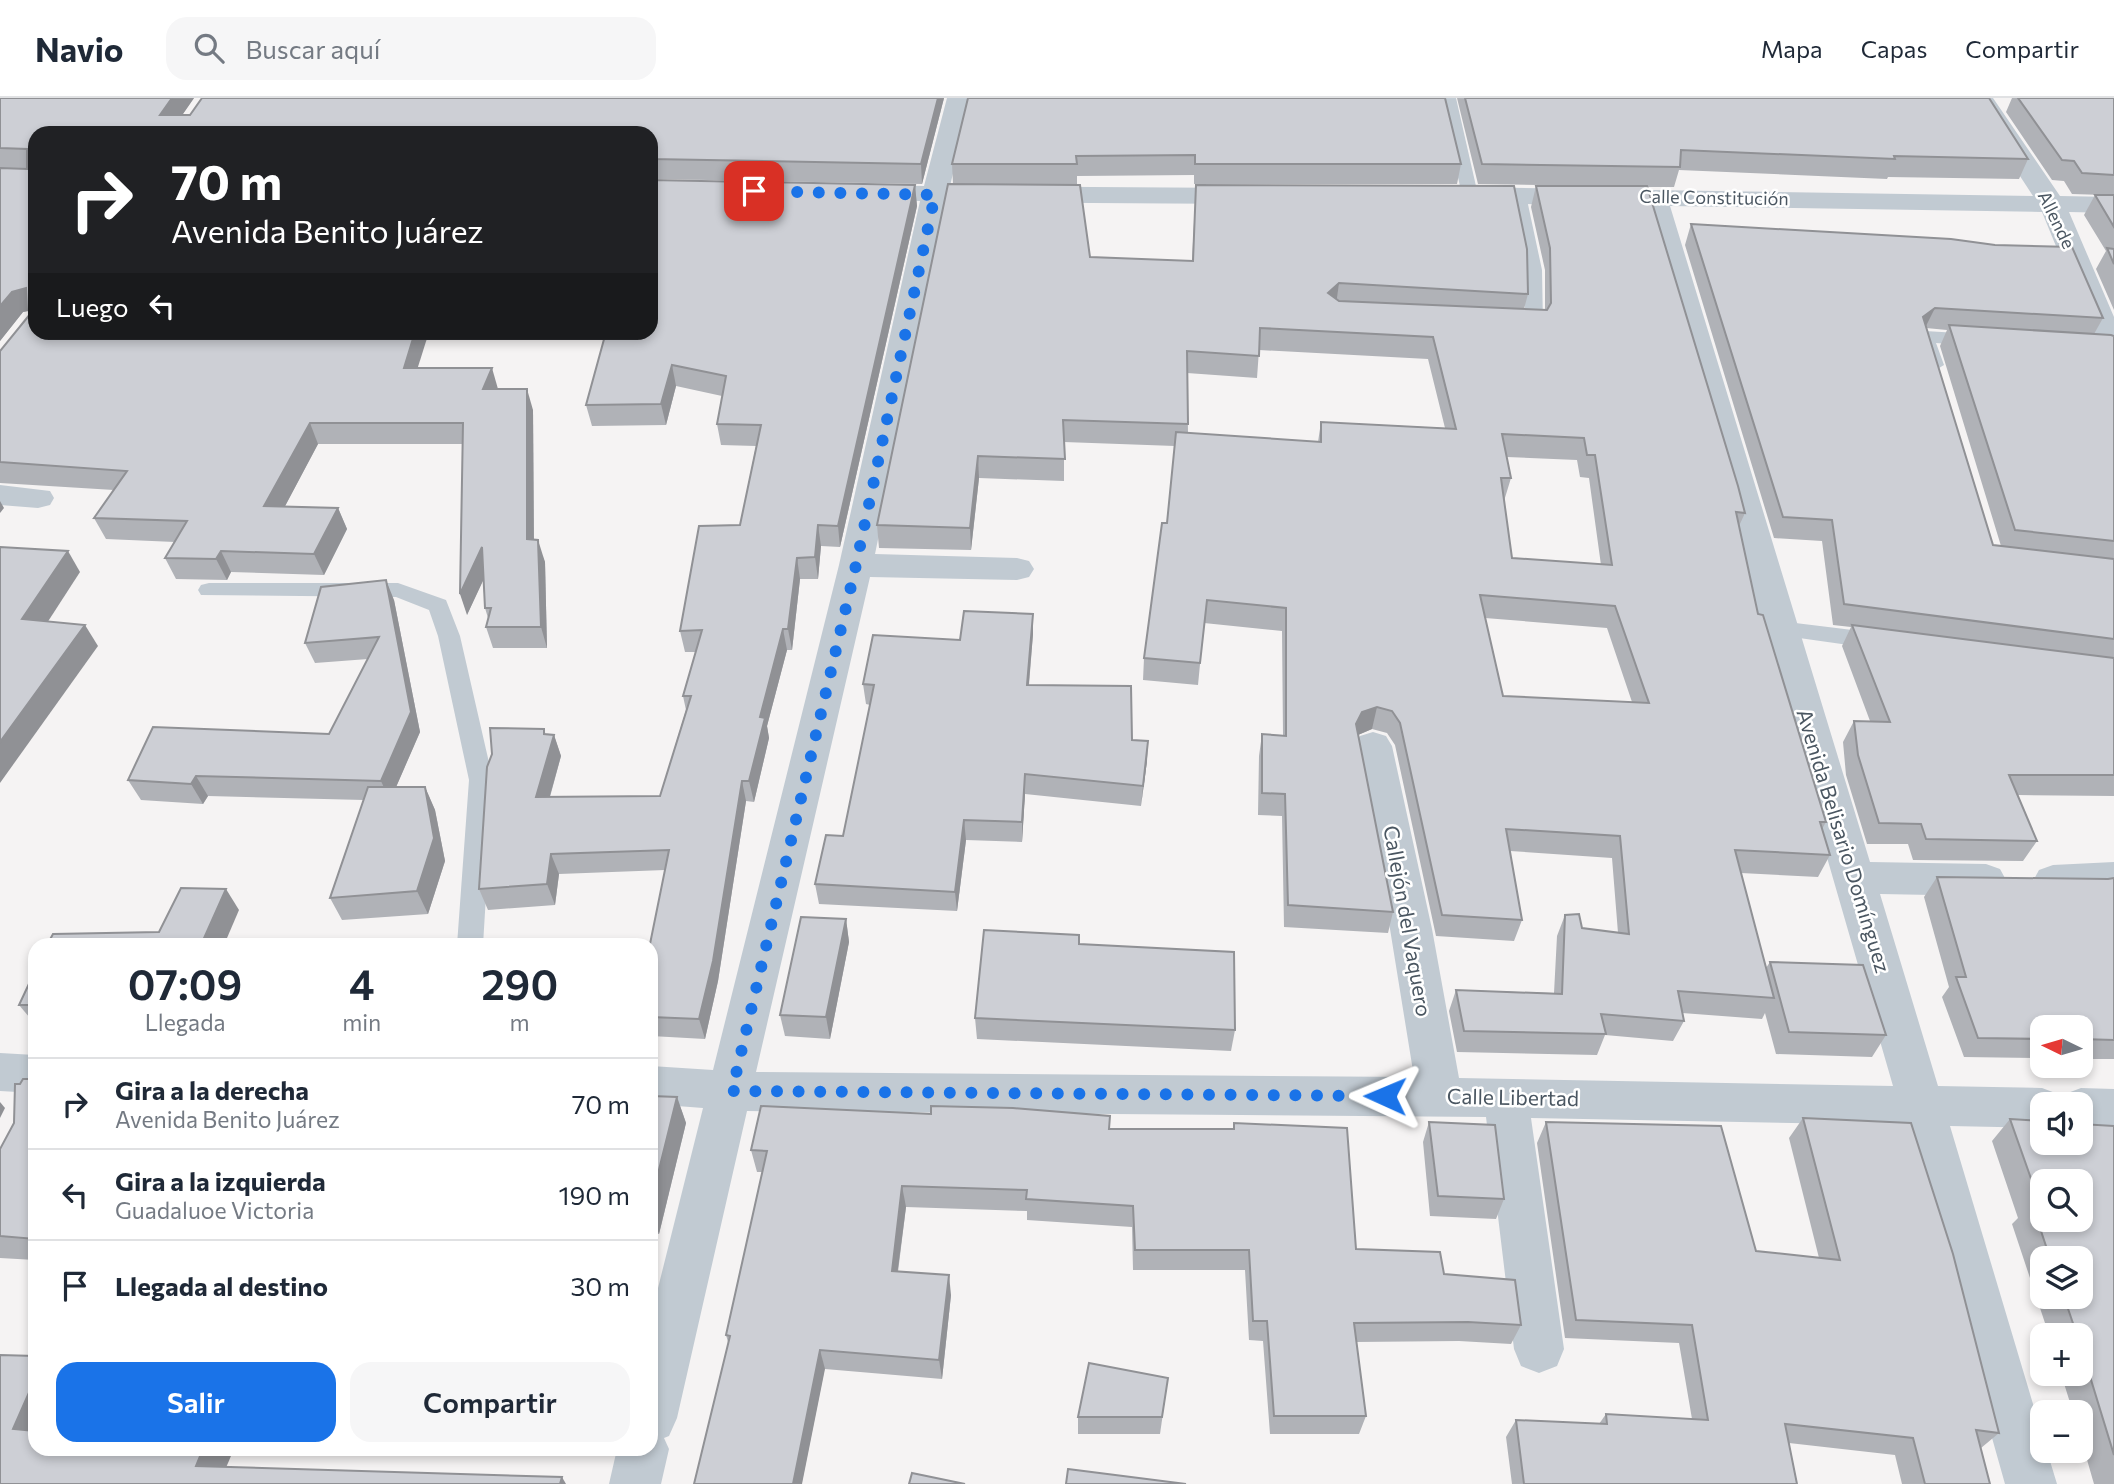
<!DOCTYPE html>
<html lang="es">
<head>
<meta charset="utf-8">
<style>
	body { margin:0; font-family:Commissioner,sans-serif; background:#f6f6f7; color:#1f2937; height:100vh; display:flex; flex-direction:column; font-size:26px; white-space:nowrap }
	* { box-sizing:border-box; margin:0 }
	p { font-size:23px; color:#747a83 }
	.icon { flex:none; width:38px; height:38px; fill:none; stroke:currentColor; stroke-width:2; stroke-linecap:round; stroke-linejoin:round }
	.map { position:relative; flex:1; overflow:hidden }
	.side { position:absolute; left:28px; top:840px; width:630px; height:518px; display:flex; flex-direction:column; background:#fff; border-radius:21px; box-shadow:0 4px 10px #0003 }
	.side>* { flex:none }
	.top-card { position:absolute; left:28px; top:28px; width:630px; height:214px; border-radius:21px; box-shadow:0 4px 10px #0003; background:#202124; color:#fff; overflow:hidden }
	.needle { width:46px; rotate:275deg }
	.buttons { position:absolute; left:2030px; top:917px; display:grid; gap:14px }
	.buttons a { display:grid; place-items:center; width:63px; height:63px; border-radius:14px; background:#fff; box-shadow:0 4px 10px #0003; font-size:35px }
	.pin { position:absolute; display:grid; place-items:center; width:60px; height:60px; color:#fff; margin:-30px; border-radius:14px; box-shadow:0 4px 10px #0006 }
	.me { position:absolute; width:77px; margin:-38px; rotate:271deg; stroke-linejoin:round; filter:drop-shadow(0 0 5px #0008) }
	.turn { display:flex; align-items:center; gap:24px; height:147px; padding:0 28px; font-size:32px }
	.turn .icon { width:91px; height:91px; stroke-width:2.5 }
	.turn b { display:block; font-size:49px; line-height:60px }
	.then { display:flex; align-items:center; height:66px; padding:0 28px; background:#0003; gap:14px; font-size:26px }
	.eta { display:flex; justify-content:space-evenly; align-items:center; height:119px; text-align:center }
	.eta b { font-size:42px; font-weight:600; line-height:49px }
	.cta { display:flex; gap:14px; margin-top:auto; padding:14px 28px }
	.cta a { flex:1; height:80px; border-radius:21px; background:#1a73e8; color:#fff; font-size:28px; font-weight:600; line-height:80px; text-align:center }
	.cta a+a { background:#f6f6f7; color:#1f2937 }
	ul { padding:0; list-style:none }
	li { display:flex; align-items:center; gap:21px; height:91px; padding:0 28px; border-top:2px solid #e0e1e3 }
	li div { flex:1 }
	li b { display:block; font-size:26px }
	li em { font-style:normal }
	header { display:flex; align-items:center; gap:42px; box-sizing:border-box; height:98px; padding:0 35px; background:#fff; border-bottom:2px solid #e0e1e3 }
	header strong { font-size:33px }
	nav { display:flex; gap:38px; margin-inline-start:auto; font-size:24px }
	.search { width:490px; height:63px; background:#f6f6f7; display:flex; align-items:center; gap:18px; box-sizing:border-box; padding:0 24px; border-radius:21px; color:#747a83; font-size:26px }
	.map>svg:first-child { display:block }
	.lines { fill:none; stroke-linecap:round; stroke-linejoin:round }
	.service { fill:#c1cad2; fill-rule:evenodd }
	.minor { fill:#c1cad2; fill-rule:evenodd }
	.wall { fill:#b0b2b7; fill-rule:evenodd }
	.shaded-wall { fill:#909195 }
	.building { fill:#cdcfd5; stroke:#909195; stroke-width:2; fill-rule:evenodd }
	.route { stroke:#1a73e8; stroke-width:12; stroke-dasharray:0 21.6 }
	.labels { text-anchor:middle; stroke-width:5; stroke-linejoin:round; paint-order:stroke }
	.far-street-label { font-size:18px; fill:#4a5661; stroke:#fff }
	.street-label { font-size:21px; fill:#4a5661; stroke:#fff }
</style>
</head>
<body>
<header>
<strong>Navio</strong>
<div class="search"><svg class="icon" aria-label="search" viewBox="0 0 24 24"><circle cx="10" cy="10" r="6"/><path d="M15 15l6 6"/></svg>Buscar aquí</div>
<nav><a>Mapa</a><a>Capas</a><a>Compartir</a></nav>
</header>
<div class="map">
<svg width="2114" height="1386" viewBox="0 0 2114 1386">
	<rect width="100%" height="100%" fill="#f5f3f3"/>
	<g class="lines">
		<g class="service">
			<polygon points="1440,0 1456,0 1478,97 1476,101 1470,102 1462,97"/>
			<path d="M1518 92 1526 97 1542 172 1543 227C1535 236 1514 235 1507 226L1509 222 1525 221 1524 172 1510 97Z"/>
			<polygon points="1925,233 1975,236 1984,242 1975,248 1936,245 1944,267 1934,273 1924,267 1916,239"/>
			<polygon points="209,485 398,485 446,502 460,538 493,682 483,847 457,847 469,682 438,538 429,512 396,499 201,497 198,492 201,487"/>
			<polygon points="1779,523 1877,535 1885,537 1888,543 1885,549 1877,551 1771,536 1768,531 1771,526"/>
		</g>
		<g class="minor">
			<polygon points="947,0 971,0 950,88 1247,90 1256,92 1260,98 1256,104 1247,106 947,104 875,456 1017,460 1029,463 1034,471 1029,479 1017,482 870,479 756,974 1414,979 1390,831 1354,648 1360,638 1373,634 1386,638 1392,648 1432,831 1459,980 1893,988 1761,531 1732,410 1643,108 1465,105 1456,103 1452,97 1456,91 1465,89 2033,98 1969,0 1993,0 2060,98 2114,99 2114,115 2069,114 2114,219 2114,262 2104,259 2099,253 2042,114 1670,108 1870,764 1986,766 2000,771 2006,782 2000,793 1986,798 1880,796 1938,988 2042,990 2058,996 2062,1004 2065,996 2081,990 2114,991 2114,1031 2081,1030 2081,1006 2042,1006 2042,1030 1950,1028 2042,1336 2042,1353 2047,1353 2057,1386 2005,1386 1904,1027 1531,1020 1564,1251 1557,1268 1539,1275 1521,1268 1514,1251 1486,1019 747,1013 677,1320 669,1338 664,1340 669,1351 661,1386 609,1386 617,1351 651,1351 651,1218 703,1010 651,1006 651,968 713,972 839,467 920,103 854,101 850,95 854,89 863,87 924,88"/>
			<polygon points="0,387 50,393 54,400 50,407 38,410 0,407"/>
			<polygon points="2114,764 2114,796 2053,799 2039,794 2033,783 2039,772 2053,767"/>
			<polygon points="0,955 35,957 35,995 0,993"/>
		</g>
	</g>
	<g class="wall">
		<polygon points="0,0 194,0 182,17 944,0 922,86 651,81 651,35 35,35 418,270 498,291 533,312 534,442 545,464 547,550 493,550 486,529 488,520 485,510 483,482 467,517 463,346 318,346 285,408 338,410 347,431 324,477 231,474 227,482 176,481 165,460 175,444 106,441 94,420 114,392 0,385 0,253 30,217 28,213 23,214 0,243"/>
		<path d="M968 0 1461 66 1457 86H1194V77L1077 78V86L1090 159 1192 163 1196 87 1528 196 1524 211 1545 212V172L1531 109 1536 88H1600L1478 86 1457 0H1989L2028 61 2019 81 1888 79 1887 81 1679 72 1674 89H1647L1745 415 1739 428 1758 516 1826 724 1822 731 1830 757 1818 779 1741 775 1766 870 1770 864 1886 937 1872 959 1776 956 1765 915 1762 921 1682 915 1684 923 1673 943 1605 937 1597 957 1457 954 1449 913 1456 892 1554 895 1557 838 1565 817 1582 830 1618 835 1612 760 1510 753 1522 822 1514 843 1436 838 1395 647 1387 635 1372 631 1358 637 1393 814 1388 835 1284 829 1282 718 1258 717 1259 658 1262 636 1283 637 1282 533 1204 525 1198 587 1143 582 1144 560 1167 425 1175 348 1064 344V383L979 380 971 452 879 450 877 427 953 86 952 66ZM1259 252 1428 261 1445 330 1321 324 1318 344 1188 335 1187 275 1257 280ZM1507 359 1577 362 1580 379 1589 380 1601 467 1512 460 1504 403 1511 380ZM1485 520 1607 530 1632 604 1503 598Z"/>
		<polygon points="2012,0 2114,0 2114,212 2096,171 2106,153 2084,117 2095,97 2104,97 2072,96 2064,83 2052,82 2006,14"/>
		<polygon points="915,87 917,108 840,449 821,448 818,481 800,481 792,552 787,552 767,628 769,640 754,704 746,703 718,883 705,941 651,938 651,847 650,846 665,772 559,776 555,807 488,812 479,791 544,631 545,636 554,637 561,658 550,699 660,698 686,612 683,598 696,554 685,554 680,533 740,427 756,348 721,347 717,326 722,298 676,288 666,327 592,328 586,307"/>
		<path d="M1691 126 2103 220 2094 236 2114 238V698L2018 697 2037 743 2023 763 1913 762 1908 746H1867L1846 677 1843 644 1854 623H1870L1842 548 1851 529 1833 527 1822 443 1774 440 1685 147ZM1926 230 1947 232 1940 248 2001 448 1993 447Z"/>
		<polygon points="394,502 420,634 396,689 425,689 435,712 445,763 428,816 342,822 330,800 364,702 208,698 203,706 141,702 128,682 329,636 368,561 315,565 305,545"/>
		<polygon points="1033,516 1033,536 1029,587 1132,642 1147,663 1141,708 1025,696 1022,744 966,742 957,813 819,806 815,786 843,738 870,607 866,606 863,586 960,542"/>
		<polygon points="1937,779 2108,781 2114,780 2114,961 2081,961 2081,929 2042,929 2042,960 1964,959 1942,899 1949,889 1924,799"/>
		<polygon points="846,821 849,844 830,941 785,938 780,917"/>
		<polygon points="1079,846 1235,932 1231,953 977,941 975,920"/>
		<polygon points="35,873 35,926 19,907"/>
		<polygon points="35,981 35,1162 0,1160 0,1051 14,1025 20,986"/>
		<polygon points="651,998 677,999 686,1025 659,1136 651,1135"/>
		<polygon points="1803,1020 1999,1335 1981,1350 1990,1386 1902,1386 1895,1357 1789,1345 1797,1386 1512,1386 1506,1339 1516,1322 1599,1326 1606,1316 1692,1321 1679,1245 1565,1240 1537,1045 1546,1024 1756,1153 1819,1160 1789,1040"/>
		<path d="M2010 1021 2114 1028V1386H2094L2081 1341V1314H2073L2061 1276H2081V1237H2049L2012 1126 2018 1120 1992 1043ZM2042 1160H2081V1199H2042Z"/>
		<polygon points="1429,1024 1504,1101 1496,1121 1430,1118 1423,1044"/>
		<polygon points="1234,1025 1356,1151 1444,1176 1521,1227 1511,1246 1459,1243 1356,1244 1366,1318 1359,1336 1270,1336 1263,1243 1249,1242 1245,1172 1133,1172 1132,1129 1027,1122 1027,1113 906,1109 898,1174 951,1197 942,1281 825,1271 728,1244 726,1237 763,1074 757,1074 751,1052 1109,1031 1233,1031"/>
		<polygon points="1168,1280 1160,1336 1078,1336 1078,1319"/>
	</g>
	<g class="shaded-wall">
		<polygon points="172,0 194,0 170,35 160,17"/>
		<polygon points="938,0 944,0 922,86 921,66"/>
		<polygon points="915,87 917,108 840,449 838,428"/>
		<polygon points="1339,185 1336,207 1328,195"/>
		<polygon points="26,190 27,211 28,213 23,214 0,243 0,208 12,194"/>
		<polygon points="1935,210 1925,230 1923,219"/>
		<polygon points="415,234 429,234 411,291 404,270"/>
		<polygon points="672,267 676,288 666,327 661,306"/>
		<polygon points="492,270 498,291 483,291"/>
		<polygon points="527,291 533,312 534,462 527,441"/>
		<polygon points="310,325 318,346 274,429 264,408"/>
		<polygon points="978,358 979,380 971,452 970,430"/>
		<polygon points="0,403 4,410 0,415"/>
		<polygon points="338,410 347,431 324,477 314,456"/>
		<polygon points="818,427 821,448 818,481 815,459"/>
		<polygon points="538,442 545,464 547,550 541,529"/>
		<polygon points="482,449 489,470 467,517 460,496"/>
		<polygon points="68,453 80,474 36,542 22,521"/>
		<polygon points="221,453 231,474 227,482 216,461"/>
		<polygon points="797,460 800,481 792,552 788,531"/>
		<polygon points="386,482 394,502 420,634 390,703 381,683"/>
		<polygon points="1033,516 1033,536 1027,607 1027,587"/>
		<polygon points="85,527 98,548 0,685 0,644"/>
		<polygon points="783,531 787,552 767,628 769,640 754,704 749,683 760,619"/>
		<polygon points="1377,609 1372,631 1358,637 1356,626 1362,614"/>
		<polygon points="544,631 550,651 554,637 561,658 544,719 536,699"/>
		<polygon points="1148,643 1147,663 1141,708 1143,688"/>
		<polygon points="1025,676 1025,696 1022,744 1022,724"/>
		<polygon points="196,678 208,698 203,706 191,686"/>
		<polygon points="742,683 746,703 718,883 705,941 699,921"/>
		<polygon points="425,689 435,712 445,763 428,816 417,793"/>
		<polygon points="964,722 966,742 957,813 955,794"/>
		<polygon points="551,756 559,776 555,807 547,786"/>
		<polygon points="226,791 239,812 224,847 201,847"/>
		<polygon points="846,821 849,844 830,941 826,919"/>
		<polygon points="677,999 686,1025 659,1136 651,1116 651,1104"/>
		<polygon points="0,1004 5,1010 0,1020"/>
		<polygon points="902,1088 906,1109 895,1193 892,1173"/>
		<polygon points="949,1177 951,1197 942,1281 939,1262"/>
		<polygon points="820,1252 825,1271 802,1386 793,1386"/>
		<polygon points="35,1281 35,1348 13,1331"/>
		<polygon points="203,1351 234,1351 219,1386 196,1368"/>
		<polygon points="562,1379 566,1386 560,1386"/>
	</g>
	<g class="building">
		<polygon points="0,0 172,0 160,17 190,17 202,0 938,0 921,66 651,61 651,35 35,35 35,234 415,234 404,270 492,270 483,291 527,291 527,441 538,442 541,529 486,529 491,510 485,510 482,449 460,496 463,325 310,325 264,408 338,410 314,456 221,453 216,461 165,460 187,423 94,420 127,373 0,364 0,253 31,215 27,211 26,190 12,194 0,208 0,70 27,71 27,51 0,50"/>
		<polygon points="968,0 1445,0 1461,66 1195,66 1195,57 1076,58 1077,66 952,66"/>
		<polygon points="1465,0 1989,0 2028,61 1894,58 1895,61 1681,52 1680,69 1482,66"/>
		<polygon points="2018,0 2114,0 2114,77 2082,75 2074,63 2062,62"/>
		<polygon points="651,82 915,87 838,428 818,427 815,459 797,460 788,531 783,531 760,619 765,620 749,683 742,683 713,863 699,921 651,919 651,847 620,847 621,845 650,846 669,752 551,756 547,786 479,791 487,669 492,656 490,630 544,631 544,636 554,637 536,699 660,698 691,598 683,598 702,532 680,533 699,428 740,427 761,327 717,326 726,278 672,267 661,306 586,307 606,234 651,234"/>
		<path d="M948 86 1080 87 1090 159 1193 163 1196 87 1514 88 1527 151 1528 196 1339 185 1328 195 1339 203 1547 212 1551 205 1550 150 1536 88H1647L1738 388 1745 415 1736 414 1758 516 1763 517 1826 724H1820L1830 757 1735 752 1774 900 1678 893 1684 923 1601 916 1606 936 1464 933 1456 892 1562 896 1565 817 1579 816 1582 830 1629 836 1620 738 1506 731 1522 822 1442 817 1400 625 1392 613 1377 609 1362 614 1356 626 1393 814 1288 807 1285 696 1262 695V636L1286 638V510L1207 502 1200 565 1144 560 1162 425H1167L1176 334 1321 344V324L1456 331 1433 239 1260 230 1259 258 1187 253 1188 326 1063 322 1065 361 978 358 970 430 877 427ZM1502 336 1584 340 1587 357H1595L1612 467 1512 460 1501 380H1511ZM1480 497 1615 508 1649 605 1503 598Z"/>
		<polygon points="2095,97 2114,97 2114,129"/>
		<polygon points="1691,126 1951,141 1995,147 2072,149 2103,220 1935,210 1923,219 1993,447 2114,461 2114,541 1844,506 1832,422 1783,419"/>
		<polygon points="2107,150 2114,151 2114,166"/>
		<polygon points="1949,227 2111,237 2114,238 2114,443 2015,432"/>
		<polygon points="0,449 68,453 22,521 85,527 0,644"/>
		<polygon points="386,482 411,614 381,683 196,678 191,686 128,682 153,629 329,636 379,539 305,545 321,489"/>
		<polygon points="964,513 1033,516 1027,587 1131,588 1132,642 1148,643 1143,688 1025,676 1022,724 964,722 955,794 815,786 826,737 843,738 874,587 863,586 873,537 960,542"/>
		<polygon points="1852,527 2114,560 2114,677 2009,677 2037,743 1926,741 1921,726 1879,725 1858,657 1854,623 1890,624"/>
		<polygon points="368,689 425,689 434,740 417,793 330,800"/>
		<polygon points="1937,779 2108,781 2114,780 2114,942 2081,941 2081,929 2042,929 2042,941 1978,940 1956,879 1966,879"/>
		<polygon points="181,790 226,791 201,847 47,847 53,836 159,834"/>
		<polygon points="801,819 846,821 826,919 780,917"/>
		<polygon points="984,832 1079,837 1079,846 1234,854 1235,932 975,920"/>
		<polygon points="315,842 373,847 313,847"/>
		<polygon points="1770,864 1863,867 1886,937 1789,934"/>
		<polygon points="35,873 35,907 19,907"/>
		<polygon points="23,981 35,981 35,1141 0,1138 0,1051 14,1025 15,986 20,986"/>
		<polygon points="651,998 677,999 651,1104"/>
		<polygon points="761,1008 931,1016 931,1008 1013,1010 1110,1018 1109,1031 1234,1031 1234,1025 1347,1030 1356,1151 1440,1154 1444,1176 1515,1182 1521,1227 1468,1224 1354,1225 1366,1318 1274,1318 1267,1223 1253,1223 1249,1152 1135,1152 1133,1108 1026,1101 1027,1092 902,1088 892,1173 949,1177 939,1262 820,1252 793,1386 694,1386 730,1238 726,1237 767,1053 751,1052"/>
		<polygon points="1803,1020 1911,1025 1953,1156 1999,1335 1976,1332 1990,1386 1925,1386 1913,1340 1785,1326 1797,1386 1524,1386 1516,1322 1607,1326 1606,1316 1708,1322 1692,1227 1576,1222 1546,1024 1721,1028 1756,1153 1840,1162"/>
		<path d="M2010 1021 2042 1023V1045H2081V1026L2114 1028V1357L2081 1249V1237H2077L2064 1199H2081V1160H2050L2032 1106H2040ZM2042 1083H2081V1122H2042Z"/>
		<polygon points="1429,1024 1495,1027 1504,1101 1438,1098"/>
		<polygon points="0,1257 35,1258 35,1281 13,1331 35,1333 35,1351 203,1351 196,1368 562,1379 560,1386 0,1386"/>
		<polygon points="1089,1265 1168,1280 1162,1319 1078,1319"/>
		<polygon points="1068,1371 1186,1386 1066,1386"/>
		<polygon points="912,1375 965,1386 909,1386"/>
	</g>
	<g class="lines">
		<polyline class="route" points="754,93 935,97 856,467 732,993 1385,998"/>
	</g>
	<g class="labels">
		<g class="far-street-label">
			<text transform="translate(1714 100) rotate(1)" y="6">Calle Constitución</text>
			<text transform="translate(2056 122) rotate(64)" y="6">Allende</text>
		</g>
		<g class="street-label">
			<text transform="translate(1843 743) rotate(73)" y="7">Avenida Belisario Domínguez</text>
			<text transform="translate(1407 823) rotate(80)" y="7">Callejón del Vaquero</text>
			<text transform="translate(1513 1000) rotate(1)" y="7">Calle Libertad</text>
		</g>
	</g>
</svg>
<div class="buttons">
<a><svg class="needle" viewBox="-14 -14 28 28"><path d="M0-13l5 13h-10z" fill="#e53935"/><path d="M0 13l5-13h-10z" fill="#747a83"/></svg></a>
<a><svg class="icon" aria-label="sound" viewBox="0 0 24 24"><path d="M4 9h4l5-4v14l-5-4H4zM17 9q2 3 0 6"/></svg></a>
<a><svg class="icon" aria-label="search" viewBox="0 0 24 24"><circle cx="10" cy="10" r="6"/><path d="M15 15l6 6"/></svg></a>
<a><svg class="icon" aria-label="layers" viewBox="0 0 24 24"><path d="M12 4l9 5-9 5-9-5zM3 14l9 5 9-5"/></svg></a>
<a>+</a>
<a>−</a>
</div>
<div class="pin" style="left:754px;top:93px;background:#d93025"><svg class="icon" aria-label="arrive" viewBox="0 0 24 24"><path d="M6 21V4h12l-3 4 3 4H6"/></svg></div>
<svg class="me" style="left:1385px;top:998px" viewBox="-20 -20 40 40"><path d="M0-17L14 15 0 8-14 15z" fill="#1a73e8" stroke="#fff" stroke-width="4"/></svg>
<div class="top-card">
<div class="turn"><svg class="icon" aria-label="right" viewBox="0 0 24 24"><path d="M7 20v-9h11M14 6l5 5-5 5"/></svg><div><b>70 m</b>Avenida Benito Juárez</div></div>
<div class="then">Luego<svg class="icon" aria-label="left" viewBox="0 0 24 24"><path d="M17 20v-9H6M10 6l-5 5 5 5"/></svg></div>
</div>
<section class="side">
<div class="eta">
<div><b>07:09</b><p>Llegada</p></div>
<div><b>4</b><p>min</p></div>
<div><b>290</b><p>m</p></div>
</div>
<ul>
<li><svg class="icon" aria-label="right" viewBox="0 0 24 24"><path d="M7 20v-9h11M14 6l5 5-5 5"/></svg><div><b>Gira a la derecha</b><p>Avenida Benito Juárez</p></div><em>70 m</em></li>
<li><svg class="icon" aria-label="left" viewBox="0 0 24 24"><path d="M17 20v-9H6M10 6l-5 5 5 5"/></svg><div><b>Gira a la izquierda</b><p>Guadaluoe Victoria</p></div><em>190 m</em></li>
<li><svg class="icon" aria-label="arrive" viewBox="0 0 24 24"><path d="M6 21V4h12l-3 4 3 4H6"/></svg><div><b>Llegada al destino</b></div><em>30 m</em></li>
</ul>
<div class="cta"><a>Salir</a><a>Compartir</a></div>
</section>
</div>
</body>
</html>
